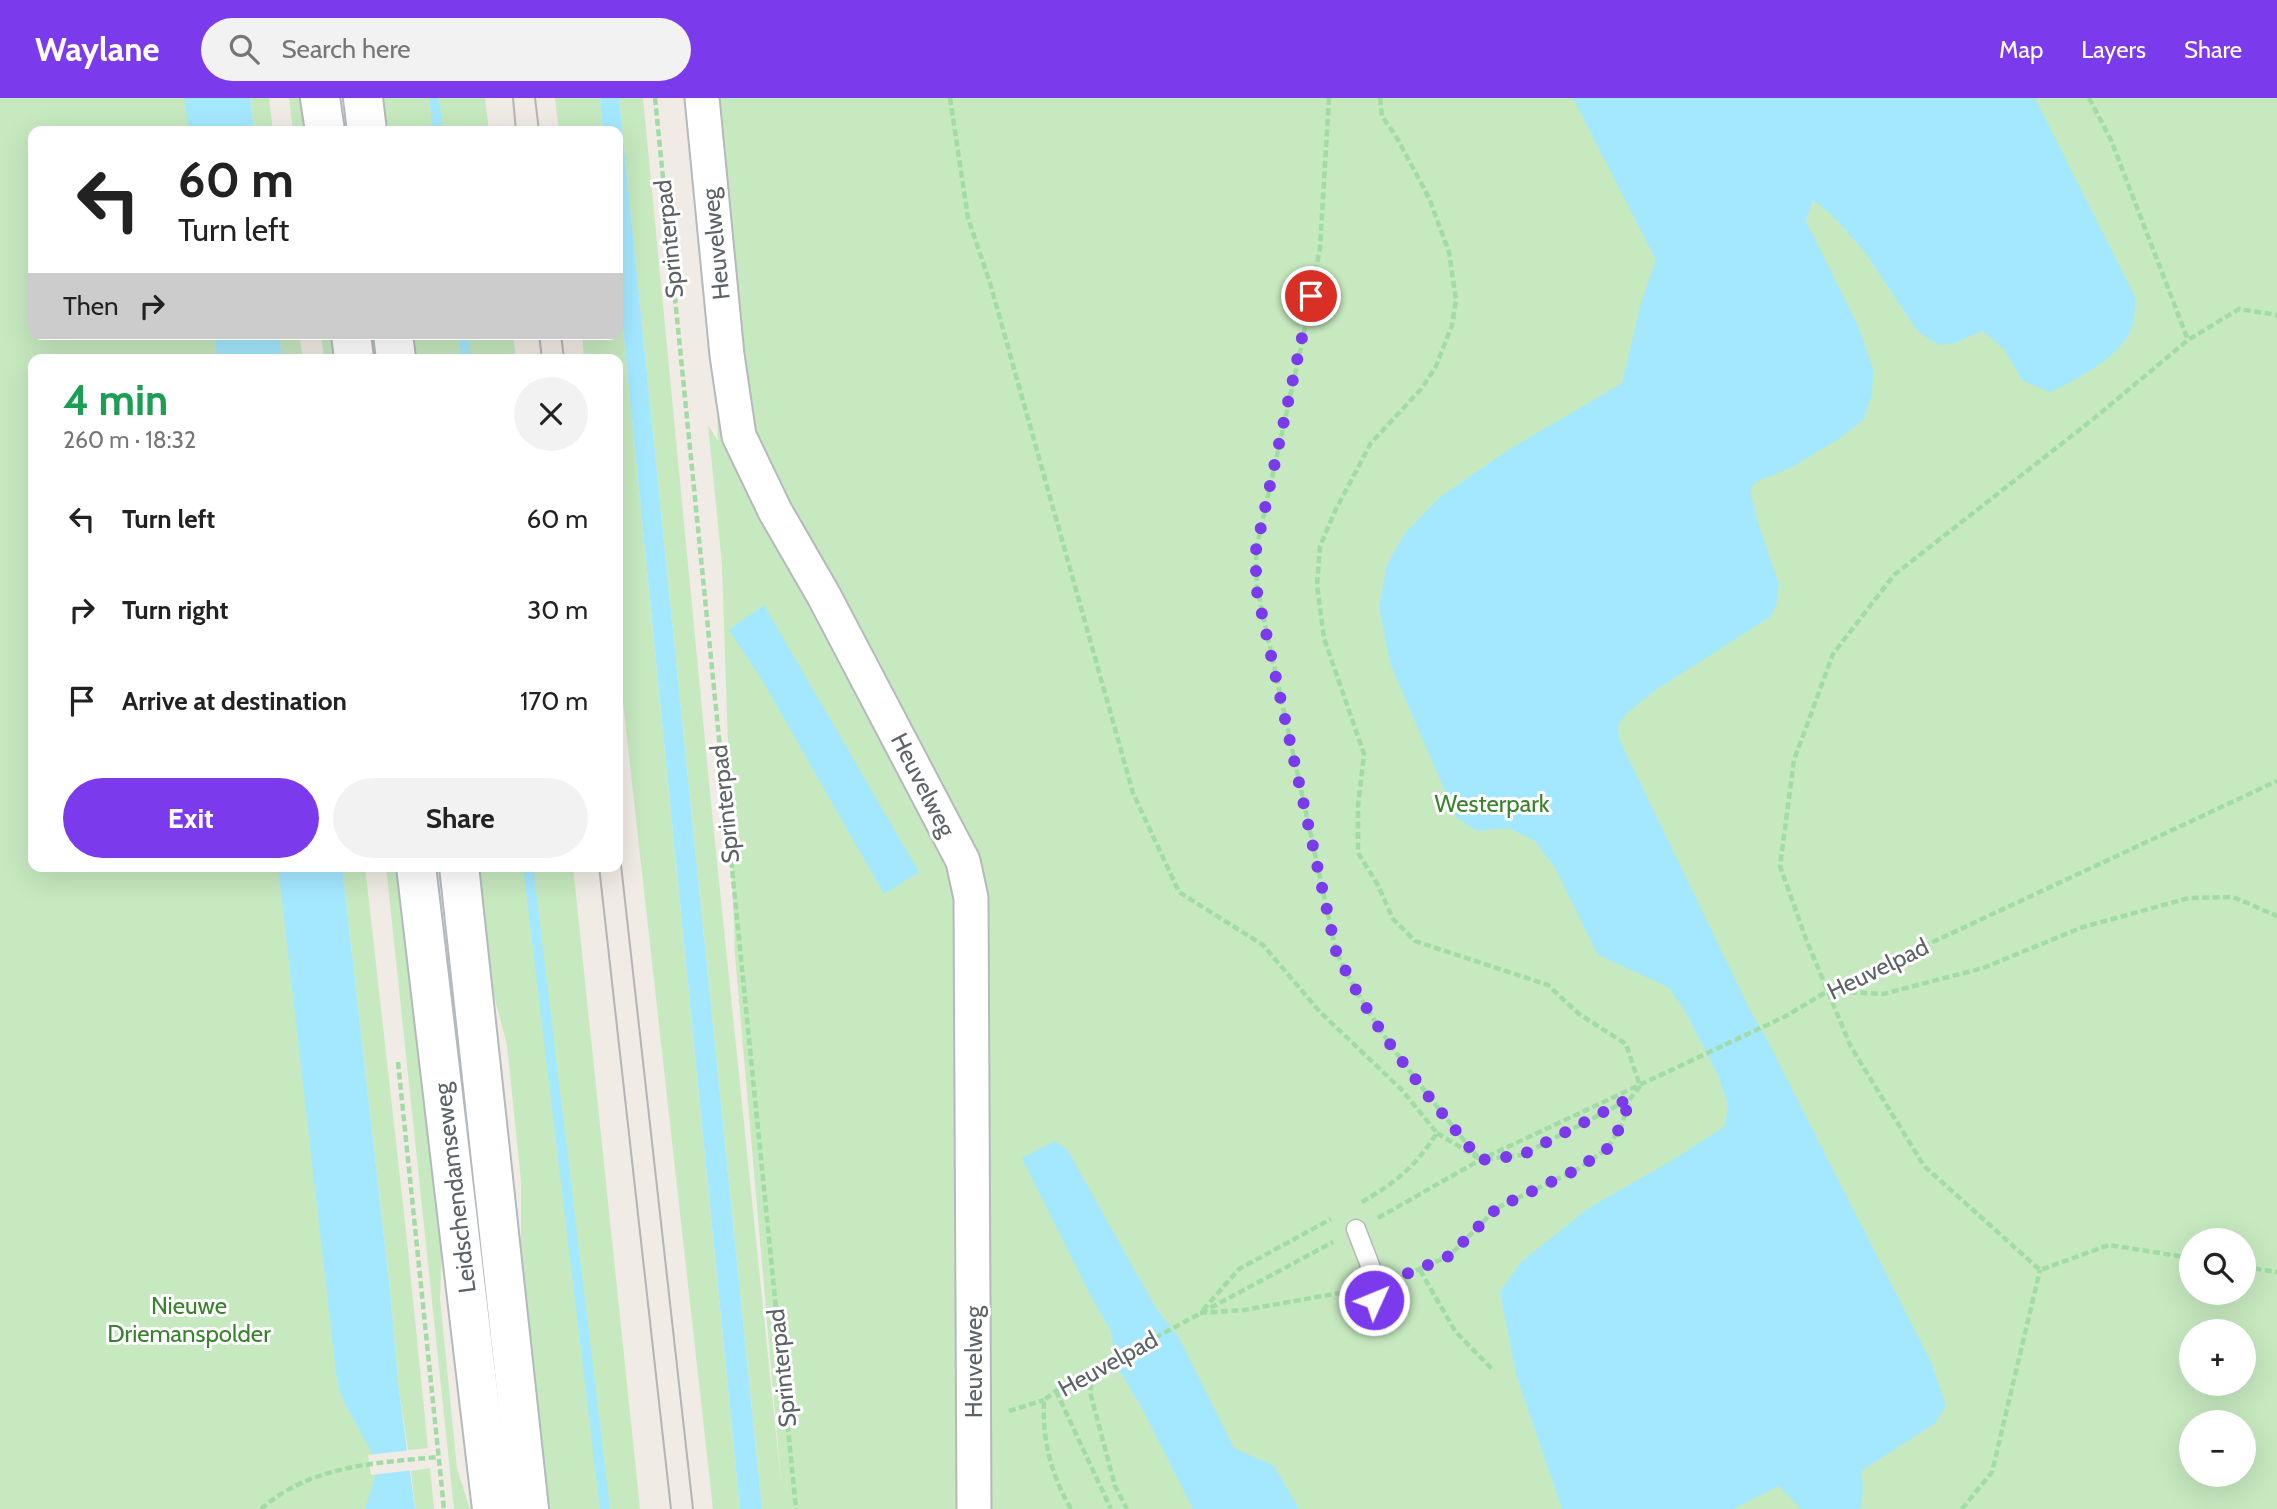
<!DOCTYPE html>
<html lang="en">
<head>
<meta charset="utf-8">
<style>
	body { margin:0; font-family:Cabin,sans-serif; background:#f2f2f2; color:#222; height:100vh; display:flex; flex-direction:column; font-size:26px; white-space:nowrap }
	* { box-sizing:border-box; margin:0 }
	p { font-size:23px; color:#767676 }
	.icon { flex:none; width:38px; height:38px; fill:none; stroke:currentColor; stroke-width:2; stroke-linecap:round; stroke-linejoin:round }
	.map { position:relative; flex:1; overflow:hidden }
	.panel { position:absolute; left:28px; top:256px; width:595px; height:518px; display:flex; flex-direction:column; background:#fff; border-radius:14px; box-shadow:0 7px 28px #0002 }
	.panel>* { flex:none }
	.guide { position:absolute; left:28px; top:28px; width:595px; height:214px; border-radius:14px; box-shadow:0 7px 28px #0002; background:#fff; color:#222; overflow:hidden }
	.buttons { position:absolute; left:2179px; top:1130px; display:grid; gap:14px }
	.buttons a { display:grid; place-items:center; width:77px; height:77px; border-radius:50%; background:#fff; box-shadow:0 7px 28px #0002; font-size:35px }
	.pin { position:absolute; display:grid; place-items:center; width:60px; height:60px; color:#fff; margin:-30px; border:4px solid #fff; border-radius:50%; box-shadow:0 2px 7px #0007 }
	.me { position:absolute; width:77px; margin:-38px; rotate:46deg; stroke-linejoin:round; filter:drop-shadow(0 0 5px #0008) }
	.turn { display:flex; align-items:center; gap:24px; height:147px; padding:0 35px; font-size:32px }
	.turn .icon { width:91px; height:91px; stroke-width:2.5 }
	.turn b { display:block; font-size:49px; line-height:60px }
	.then { display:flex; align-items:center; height:66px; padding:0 35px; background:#0003; gap:14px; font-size:26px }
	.round { display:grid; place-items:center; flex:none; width:74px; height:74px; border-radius:37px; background:#f2f2f2 }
	.headline { display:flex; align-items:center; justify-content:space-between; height:119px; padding:0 35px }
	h1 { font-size:42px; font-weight:700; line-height:52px; color:#1e9e55 }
	.action { display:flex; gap:14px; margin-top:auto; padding:14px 35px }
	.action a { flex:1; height:80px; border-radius:42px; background:#7c3aed; color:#fff; font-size:28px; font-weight:700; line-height:80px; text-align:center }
	.action a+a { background:#f2f2f2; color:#222 }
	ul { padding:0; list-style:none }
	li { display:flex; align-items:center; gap:21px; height:91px; padding:0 35px }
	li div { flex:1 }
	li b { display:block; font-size:26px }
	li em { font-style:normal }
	header { display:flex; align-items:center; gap:42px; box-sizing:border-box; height:98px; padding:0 35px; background:#7c3aed; color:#fff }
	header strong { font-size:33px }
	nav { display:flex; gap:38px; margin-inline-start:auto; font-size:24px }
	.search { width:490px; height:63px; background:#f2f2f2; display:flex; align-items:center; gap:18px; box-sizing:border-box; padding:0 24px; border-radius:38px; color:#767676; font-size:26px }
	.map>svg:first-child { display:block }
	.green { fill:#c6e9bf; fill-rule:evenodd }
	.water { fill:#a4e8ff }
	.pier { fill:#f0ebe4 }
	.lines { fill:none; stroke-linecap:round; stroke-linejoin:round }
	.stream { stroke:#a4e8ff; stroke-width:10 }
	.service-casing { stroke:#b5b8bc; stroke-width:21 }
	.minor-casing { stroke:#b5b8bc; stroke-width:37 }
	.secondary-casing { stroke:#b3b9bd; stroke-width:42 }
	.path { stroke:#a1dca5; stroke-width:4.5; stroke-dasharray:7 3.5; stroke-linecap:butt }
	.service { stroke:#fff; stroke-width:18 }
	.minor { stroke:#fff; stroke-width:33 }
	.secondary { stroke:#fff; stroke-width:38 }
	.tram { stroke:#b3b4b5; stroke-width:2 }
	.route { stroke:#7c3aed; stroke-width:12; stroke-dasharray:0 21.6 }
	.labels { text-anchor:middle; stroke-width:6; stroke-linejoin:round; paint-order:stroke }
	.street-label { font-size:24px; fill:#5c6266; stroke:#fff }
	.park-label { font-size:24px; fill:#3a832e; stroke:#fff }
</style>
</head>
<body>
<header>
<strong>Waylane</strong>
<div class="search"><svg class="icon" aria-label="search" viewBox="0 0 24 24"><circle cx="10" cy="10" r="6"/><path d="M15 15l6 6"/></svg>Search here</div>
<nav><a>Map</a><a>Layers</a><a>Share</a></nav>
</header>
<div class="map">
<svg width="2277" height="1411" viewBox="0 0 2277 1411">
	<rect width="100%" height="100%" fill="#f0ebe4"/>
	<g class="green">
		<polygon points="0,0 234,0 238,33 33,33 33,236 262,236 265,261 33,261 33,768 325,768 401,1411 0,1411"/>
		<polygon points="250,0 269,0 273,33 254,33"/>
		<polygon points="289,0 309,0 314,33 293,33"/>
		<polygon points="372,0 485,0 489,33 376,33"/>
		<polygon points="555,0 600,0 603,33 559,33"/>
		<path d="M619 0H643L712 715 782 1394 735 857 722 466 708 327 718 343 707 0H2277V1411H762ZM2191 1143H2244V1195H2191ZM2191 1234H2244V1286H2191ZM2191 1325H2244V1377H2191Z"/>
		<polygon points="618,179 740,1411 713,1411 618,559 618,261 584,261 582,236 618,236"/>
		<polygon points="279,236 299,236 303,261 282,261"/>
		<polygon points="321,236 340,236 343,261 324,261"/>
		<polygon points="402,236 513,236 516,261 405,261"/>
		<polygon points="342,768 365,768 406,1133 428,1350 408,1352 399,1293 390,1192"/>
		<polygon points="386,768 407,768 444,1092 440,1200 457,1371 470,1411 454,1411"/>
		<polygon points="470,768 573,768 640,1411 542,1411 521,1212 521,1083 507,947 479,841"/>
		<polygon points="430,1370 434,1411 415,1411 411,1373"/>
	</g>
	<g class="water">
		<polygon points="184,0 250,0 254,33 189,33"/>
		<polygon points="600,0 619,0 762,1411 740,1411 618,179 618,33 603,33"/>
		<path d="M1573 0H2035L2135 199C2135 207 2135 218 2133 226 2127 255 2075 283 2050 294L2023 283 2004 251 1982 233 1955 245 1939 247 1918 234 1864 153 1833 118 1813 102 1806 123 1859 230 1873 271 1872 297 1863 322 1839 341 1790 370 1756 384 1750 392 1759 428 1779 486 1776 508 1770 519 1657 591 1628 614 1618 627 1619 641 1751 914 1764 936 1932 1266 1946 1308 1934 1326 1861 1373 1863 1389 1861 1409 1858 1411H1801L1779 1388 1733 1411H1562L1516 1276 1500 1194 1522 1163 1589 1110 1676 1060 1725 1028 1728 1007 1719 979 1682 908 1668 889 1598 857 1554 768 1534 742 1508 730 1477 733 1456 719 1390 565 1379 508 1387 467 1405 435 1440 399 1510 351 1622 285 1641 205 1656 162Z"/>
		<polygon points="214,236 279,236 282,261 218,261"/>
		<polygon points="764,507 919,774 884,796 761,580 729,532"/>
		<polygon points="278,768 342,768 390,1192 399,1293 415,1411 365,1411 375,1379 371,1353 346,1308 339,1292 336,1274"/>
		<polygon points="1055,1043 1068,1053 1156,1210 1179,1240 1234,1350 1274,1368 1299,1411 1193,1411 1143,1312 1119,1272 1110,1231 1094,1204 1022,1060"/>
	</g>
	<polygon class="pier" points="412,1352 414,1372 371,1377 368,1357"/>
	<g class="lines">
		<g class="stream">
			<polyline points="434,0 438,33"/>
			<polyline points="463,236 466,261"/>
			<polyline points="528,768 605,1411"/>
		</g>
		<defs>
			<polyline id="service" points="1356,1131 1378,1188 1371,1216"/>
			<polyline id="minor" points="702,0 727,257 739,338 775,413 824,498 963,763 971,800 974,1411"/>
			<g id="secondary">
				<polyline points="320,0 325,33"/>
				<polyline points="363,0 367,33"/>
				<polyline points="351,236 354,261"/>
				<polyline points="393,236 396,261"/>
				<polyline points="416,768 492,1411"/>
				<polyline points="459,768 529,1411"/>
			</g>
		</defs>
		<use href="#service" class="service-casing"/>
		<use href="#minor" class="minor-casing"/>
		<use href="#secondary" class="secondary-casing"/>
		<g class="path">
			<polyline points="655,0 796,1411"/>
			<path d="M950 0 968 120 990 185 1133 695 1179 794 1263 847 1320 914 1401 991 1437 1035C1415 1069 1394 1086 1360 1105"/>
			<path d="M1329 0 1320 150 1302 245 1256 452 1257 489 1336 853C1372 931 1427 996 1480 1062"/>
			<polyline points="1380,0 1382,18 1397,40 1429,100 1449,154 1456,202 1452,227 1436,268 1422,290 1371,345 1336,411 1320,448 1317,487 1324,540 1364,656 1358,708 1358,755 1378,787 1393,821 1415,843 1548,887 1579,916 1626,946 1640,988 1630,1001 1622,1026 1607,1051 1576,1072 1497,1110 1449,1158 1403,1178"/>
			<polyline points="2089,0 2111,42 2188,242"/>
			<polyline points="1829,893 1883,896 1983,870 2083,829 2189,800 2233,799 2277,818"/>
			<polyline points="398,964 444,1411"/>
			<polyline points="1437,1035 1478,1060"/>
			<polyline points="1486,1061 1522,1057 1630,1001"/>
			<polyline points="1378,1120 1480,1062 1784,919 1828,893 2277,683"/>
			<polyline points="2191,1160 2109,1147 2040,1172 1924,1068 1851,949 1806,841 1780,768 1794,662 1833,556 1894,477 2092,322 2188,242 2239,211 2277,217"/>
			<polyline points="2244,1169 2277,1174"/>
			<polyline points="1420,1172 1455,1233 1493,1272"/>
			<polyline points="1203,1212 1239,1171 1331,1121"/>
			<polyline points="1200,1215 1244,1212 1351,1193"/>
			<polyline points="1093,1275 1090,1294 1115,1388 1127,1411"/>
			<polyline points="1056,1293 1111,1411"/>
			<polyline points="1009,1313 1044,1302"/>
			<path d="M261 1411C311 1367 376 1365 438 1359"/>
			<path d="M1071 1411C1051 1377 1042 1341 1044 1302L1056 1293 1333 1144"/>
			<polyline points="1962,1411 1992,1374 2040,1172"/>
		</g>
		<use href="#service" class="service"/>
		<use href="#minor" class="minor"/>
		<use href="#secondary" class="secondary"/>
		<g class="tram">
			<polyline points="513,0 516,33"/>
			<polyline points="535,0 539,33"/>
			<polyline points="539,236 542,261"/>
			<polyline points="561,236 564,261"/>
			<polyline points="618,740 693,1411"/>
			<polyline points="599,768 671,1411"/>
		</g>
	</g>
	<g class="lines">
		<path class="route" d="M1311 198 1256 452V489L1336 853C1372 931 1426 996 1480 1062L1522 1057 1630 1000 1622 1026 1607 1051 1576 1072 1497 1110 1449 1158 1378 1188 1374 1202"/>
	</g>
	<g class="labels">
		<g class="street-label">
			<text transform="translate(669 141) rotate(-96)" y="8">Sprinterpad</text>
			<text transform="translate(716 146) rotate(-96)" y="8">Heuvelweg</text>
			<text transform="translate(923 687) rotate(63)" y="8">Heuvelweg</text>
			<text transform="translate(725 706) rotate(-96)" y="8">Sprinterpad</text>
			<text transform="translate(1878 871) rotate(-26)" y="8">Heuvelpad</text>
			<text transform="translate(455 1090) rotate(-97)" y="8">Leidschendamseweg</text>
			<text transform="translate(974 1264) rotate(-90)" y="8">Heuvelweg</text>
			<text transform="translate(1108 1266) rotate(-29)" y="8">Heuvelpad</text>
			<text transform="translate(782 1270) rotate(-96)" y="8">Sprinterpad</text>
		</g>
		<g class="park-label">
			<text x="1492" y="714">Westerpark</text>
			<text x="189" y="1216">Nieuwe<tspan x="189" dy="28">Driemanspolder</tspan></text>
		</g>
	</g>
</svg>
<div class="buttons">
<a><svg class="icon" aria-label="search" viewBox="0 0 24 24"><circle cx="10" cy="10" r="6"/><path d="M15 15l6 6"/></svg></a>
<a>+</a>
<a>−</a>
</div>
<div class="pin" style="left:1311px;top:198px;background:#d93025"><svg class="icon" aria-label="arrive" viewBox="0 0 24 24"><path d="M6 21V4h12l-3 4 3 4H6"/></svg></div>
<svg class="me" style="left:1374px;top:1202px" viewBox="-20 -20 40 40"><circle r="17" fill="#7c3aed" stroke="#fff" stroke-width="3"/><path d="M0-11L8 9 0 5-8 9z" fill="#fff"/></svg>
<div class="guide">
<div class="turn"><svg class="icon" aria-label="left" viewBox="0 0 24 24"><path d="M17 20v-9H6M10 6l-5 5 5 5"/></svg><div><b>60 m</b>Turn left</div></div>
<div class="then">Then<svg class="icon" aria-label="right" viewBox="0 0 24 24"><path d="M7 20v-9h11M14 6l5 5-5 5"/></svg></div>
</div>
<section class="panel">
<div class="headline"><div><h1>4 min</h1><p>260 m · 18:32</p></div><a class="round"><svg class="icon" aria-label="close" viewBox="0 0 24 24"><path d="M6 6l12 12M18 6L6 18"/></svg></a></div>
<ul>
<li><svg class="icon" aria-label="left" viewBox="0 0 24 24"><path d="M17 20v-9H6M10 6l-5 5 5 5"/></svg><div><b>Turn left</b></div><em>60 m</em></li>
<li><svg class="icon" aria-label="right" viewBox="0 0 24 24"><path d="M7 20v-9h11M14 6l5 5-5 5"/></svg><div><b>Turn right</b></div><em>30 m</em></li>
<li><svg class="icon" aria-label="arrive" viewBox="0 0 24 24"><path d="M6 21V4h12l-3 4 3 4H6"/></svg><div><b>Arrive at destination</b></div><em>170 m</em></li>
</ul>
<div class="action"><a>Exit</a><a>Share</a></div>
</section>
</div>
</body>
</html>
